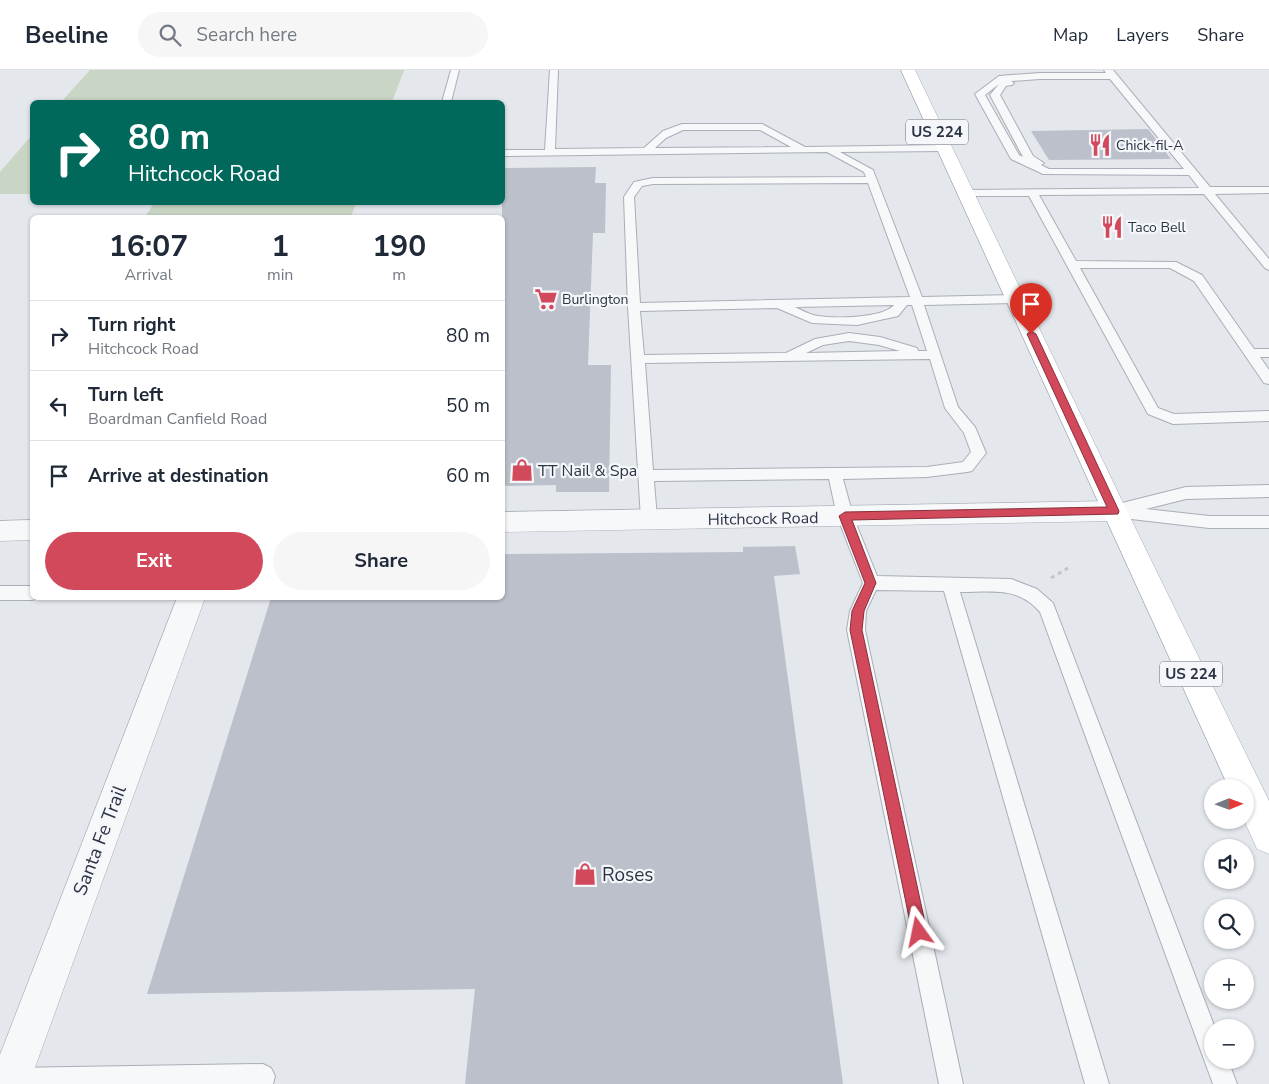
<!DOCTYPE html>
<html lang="en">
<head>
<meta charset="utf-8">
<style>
	body { margin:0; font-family:"Nunito Sans",sans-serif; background:#f6f6f7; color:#1f2937; height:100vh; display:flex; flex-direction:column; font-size:19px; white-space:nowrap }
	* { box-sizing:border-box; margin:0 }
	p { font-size:16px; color:#747a83 }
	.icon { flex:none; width:28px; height:28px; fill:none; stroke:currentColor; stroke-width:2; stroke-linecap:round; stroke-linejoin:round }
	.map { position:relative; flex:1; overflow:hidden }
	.drawer { position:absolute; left:30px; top:145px; width:475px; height:385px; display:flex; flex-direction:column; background:#fff; border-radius:8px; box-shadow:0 1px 4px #0004 }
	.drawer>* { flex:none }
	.hud { position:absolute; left:30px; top:30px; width:475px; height:105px; border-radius:8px; box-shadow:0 1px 4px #0004; background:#00695c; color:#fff; overflow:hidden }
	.needle { width:32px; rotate:89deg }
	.controls { position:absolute; left:1204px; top:709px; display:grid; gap:10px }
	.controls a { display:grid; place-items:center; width:50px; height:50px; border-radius:50%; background:#fff; box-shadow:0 1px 4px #0004; font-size:25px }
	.pin { position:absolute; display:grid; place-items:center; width:42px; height:42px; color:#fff; margin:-51px -21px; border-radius:50% 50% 50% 0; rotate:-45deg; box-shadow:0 0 5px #0007 }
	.pin .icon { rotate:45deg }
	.me { position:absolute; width:55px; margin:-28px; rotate:348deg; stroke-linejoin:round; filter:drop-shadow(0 0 4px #0008) }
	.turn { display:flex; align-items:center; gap:18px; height:105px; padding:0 15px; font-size:22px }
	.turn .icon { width:65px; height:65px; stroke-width:2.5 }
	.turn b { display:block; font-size:35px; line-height:42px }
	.eta { display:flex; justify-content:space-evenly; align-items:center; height:85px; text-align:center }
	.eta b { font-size:30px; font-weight:700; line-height:35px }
	.button { display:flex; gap:10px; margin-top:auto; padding:10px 15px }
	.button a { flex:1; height:58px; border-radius:30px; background:#d1495b; color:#fff; font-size:20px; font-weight:700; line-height:58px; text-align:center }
	.button a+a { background:#f6f6f7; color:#1f2937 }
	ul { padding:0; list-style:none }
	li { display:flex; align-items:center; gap:15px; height:70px; padding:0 15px; border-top:1px solid #e0e1e3 }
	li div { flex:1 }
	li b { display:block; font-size:19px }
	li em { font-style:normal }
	header { display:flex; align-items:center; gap:30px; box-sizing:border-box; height:70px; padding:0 25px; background:#fff; border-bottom:1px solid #e0e1e3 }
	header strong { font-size:24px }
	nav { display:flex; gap:28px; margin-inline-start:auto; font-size:18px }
	.search { width:350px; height:45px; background:#f6f6f7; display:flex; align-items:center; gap:12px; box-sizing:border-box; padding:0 18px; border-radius:28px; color:#747a83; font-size:19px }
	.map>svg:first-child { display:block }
	.green { fill:#c9d6c5 }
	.building { fill:#bbc0ca }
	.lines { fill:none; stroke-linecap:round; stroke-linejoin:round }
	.service-casing { stroke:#a9aeb7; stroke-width:2 }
	.minor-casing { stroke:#a9aeb7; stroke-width:1 }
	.tertiary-casing { stroke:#a9aeb7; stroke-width:1 }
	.primary-casing { stroke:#a3abb8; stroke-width:1 }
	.path { stroke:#c2c5cb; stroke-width:3; stroke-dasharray:4 4; stroke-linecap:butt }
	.service { fill:#f7f8fa; fill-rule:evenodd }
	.minor { fill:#f7f8fa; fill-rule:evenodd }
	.tertiary { fill:#f7f8fa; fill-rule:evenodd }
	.primary { fill:#fff; fill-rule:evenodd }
	.route { fill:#d1495b; stroke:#882f3b }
	.labels { text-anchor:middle; stroke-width:4.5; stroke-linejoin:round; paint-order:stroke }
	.far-poi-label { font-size:14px; fill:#2b3445; stroke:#f4f6f9; text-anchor:start }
	.shield { fill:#f4f6f9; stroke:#676e7b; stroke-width:1 }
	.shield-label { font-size:15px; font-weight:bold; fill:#2b3445 }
	.poi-label { font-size:16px; fill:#2b3445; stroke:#f4f6f9; text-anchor:start }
	.street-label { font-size:16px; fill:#2b3445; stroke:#f4f6f9 }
	.near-street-label { font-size:19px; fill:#2b3445; stroke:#f4f6f9 }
	.near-poi-label { font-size:19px; fill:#2b3445; stroke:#f4f6f9; text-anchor:start }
</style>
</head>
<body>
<header>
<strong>Beeline</strong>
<div class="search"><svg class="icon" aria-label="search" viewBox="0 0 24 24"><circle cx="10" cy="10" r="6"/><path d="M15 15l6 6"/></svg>Search here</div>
<nav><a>Map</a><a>Layers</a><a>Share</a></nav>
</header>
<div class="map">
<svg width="1269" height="1014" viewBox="0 0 1269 1014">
	<rect width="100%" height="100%" fill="#e4e7ec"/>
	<g class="green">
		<polygon points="90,0 404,0 392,32 61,32"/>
		<polygon points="32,65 32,124 0,124 0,102"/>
		<polygon points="154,133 154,132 356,133 351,147 145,147"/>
	</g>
	<g class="building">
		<polygon points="1148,59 1171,89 1049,90 1031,61"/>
		<polygon points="596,97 595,113 606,113 605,163 593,163 588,295 611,295 609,422 556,422 556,415 502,416 502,98"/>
		<polygon points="795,476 800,504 774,506 843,1014 465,1014 475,919 147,924 271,528 502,528 502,484 743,482 743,477"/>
	</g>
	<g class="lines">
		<defs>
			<g id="service">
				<polygon points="451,0 459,0 451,32 442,32"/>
				<path d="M550 0H558L555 79 644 78 663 61 682 54H762L805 77 945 75 950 78 945 81 840 82 873 100 922 227 1015 225 1021 229 1015 233 924 235 958 337 975 357 986 383 972 401 967 402 927 407 843 409 853 446 877 506 1011 509 1037 519 1053 533 1215 958H1212V990H1228L1237 1014H1213L1040 542C1018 516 991 522 960 522L1109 1014H1085L944 521 876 520 866 541 865 560 963 1014H939L847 560 850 541 863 513 837 446 829 409 654 411 657 449 654 453 649 455 644 453 641 449 628 237 624 127 634 112 653 108 866 107 864 102 827 82 502 86V80H545ZM683 60H760L791 77 655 78 666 68ZM868 113 910 227 640 233 634 127 642 116 653 114ZM894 235C882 249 830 249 813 245 807 243 801 240 795 237ZM907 235H912L927 281H918L917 278 880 267 849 263 815 269 786 283 644 285 640 241 777 238 812 253 857 255 898 246ZM849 271 879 275 900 281 806 283 823 275ZM930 289 945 338 964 363 971 382 963 392 927 397 653 400 645 293Z"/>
				<path d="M1104 0H1113L1210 117H1269V123L1215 124 1269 189V200L1265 198 1204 124 1039 125 1076 191 1176 192 1202 205 1254 279H1269V287H1260L1269 300V314L1264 313 1194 211 1170 198H1080L1158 338 1174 344 1269 341V351L1173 354 1148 344 1029 126H966L961 123 966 120 1199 118 1189 105 1043 104 1011 89 975 24 999 6 1040 3H1106ZM1040 9H1110L1184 99H1049L1041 95 1044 93 1033 86 1000 25 1006 16 1012 15 1014 13 1011 11ZM999 14 990 25 1023 87 1019 85 985 25Z"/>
				<polygon points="1269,415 1269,427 1186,429 1146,439 1209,446 1269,446 1269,458 1209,458 1114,447 1109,445 1106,441 1109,437 1114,435 1186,417"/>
				<polygon points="0,516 32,516 32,528 38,528 32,530 0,530"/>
				<polygon points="263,994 271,998 275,1006 273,1014 0,1014 2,1002 10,998"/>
			</g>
			<polygon id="minor" points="177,528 205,528 29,1014 0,1014 0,985"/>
			<g id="tertiary">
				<polygon points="1114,431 1123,434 1127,441 1123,448 1114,451 502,462 502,442"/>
				<polygon points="32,450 32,470 0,471 0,451"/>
			</g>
			<polygon id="primary" points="901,0 915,0 1127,441 1269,731 1269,784 1257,779 1244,750 1245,718 1229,718"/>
		</defs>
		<use href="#service" class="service-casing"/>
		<use href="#minor" class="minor-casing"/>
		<use href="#tertiary" class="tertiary-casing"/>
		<use href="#primary" class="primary-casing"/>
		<polyline class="path" points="1051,508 1068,498"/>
		<use href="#service" class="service"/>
		<use href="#minor" class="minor"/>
		<use href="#tertiary" class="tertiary"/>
		<use href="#primary" class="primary"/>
	</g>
	<polygon class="route" points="1031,261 1036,264 1119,441 1118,444 852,450 876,513 864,541 862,560 927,862 924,868 919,870 914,868 912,862 850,560 852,541 865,513 839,446 845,442 1107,437 1027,264"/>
	<defs>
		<symbol id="restaurant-bare" viewBox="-9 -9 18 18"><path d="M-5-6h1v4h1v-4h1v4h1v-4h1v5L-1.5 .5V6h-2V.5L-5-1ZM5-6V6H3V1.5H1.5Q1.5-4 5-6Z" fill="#d1495b" stroke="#f4f6f9" stroke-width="2.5" paint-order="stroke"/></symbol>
		<symbol id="supermarket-bare" viewBox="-9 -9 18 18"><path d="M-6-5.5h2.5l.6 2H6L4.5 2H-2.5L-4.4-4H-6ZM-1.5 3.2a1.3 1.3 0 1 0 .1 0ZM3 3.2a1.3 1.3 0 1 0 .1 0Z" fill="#d1495b" stroke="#f4f6f9" stroke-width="2.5" paint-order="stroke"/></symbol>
		<symbol id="shop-bare" viewBox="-9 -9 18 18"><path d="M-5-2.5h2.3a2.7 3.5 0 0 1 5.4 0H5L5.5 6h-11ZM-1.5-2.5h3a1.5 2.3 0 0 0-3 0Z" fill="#d1495b" stroke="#f4f6f9" stroke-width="2.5" paint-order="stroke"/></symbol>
	</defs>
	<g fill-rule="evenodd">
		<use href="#restaurant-bare" x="1084" y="59" width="32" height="32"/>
		<use href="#restaurant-bare" x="1096" y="141" width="32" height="32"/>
		<use href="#supermarket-bare" x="530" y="213" width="32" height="32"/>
		<use href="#shop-bare" x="506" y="384" width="32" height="32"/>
		<use href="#shop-bare" x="569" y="788" width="32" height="32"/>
	</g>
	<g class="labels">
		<g class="far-poi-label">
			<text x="1116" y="80">Chick-fil-A</text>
			<text x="1128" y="162">Taco Bell</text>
			<text x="562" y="234">Burlington</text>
		</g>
		<g class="shield">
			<rect x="906" y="49.5" width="62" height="25" rx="4"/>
			<rect x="1160" y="591.5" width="62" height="25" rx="4"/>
		</g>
		<g class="shield-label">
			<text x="937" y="67">US 224</text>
			<text x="1191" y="609">US 224</text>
		</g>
		<g class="poi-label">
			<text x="538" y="406">TT Nail &amp; Spa</text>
		</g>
		<g class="street-label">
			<text transform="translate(763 448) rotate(-1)" y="6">Hitchcock Road</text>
		</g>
		<g class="near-street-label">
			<text transform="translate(99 770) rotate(-69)" y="7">Santa Fe Trail</text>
		</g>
		<g class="near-poi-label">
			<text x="602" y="811">Roses</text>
		</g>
	</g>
</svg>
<div class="controls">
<a><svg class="needle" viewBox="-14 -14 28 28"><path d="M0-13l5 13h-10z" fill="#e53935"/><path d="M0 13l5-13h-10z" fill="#747a83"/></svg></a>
<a><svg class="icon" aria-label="sound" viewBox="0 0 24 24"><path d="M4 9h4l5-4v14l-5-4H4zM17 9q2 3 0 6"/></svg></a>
<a><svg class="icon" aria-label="search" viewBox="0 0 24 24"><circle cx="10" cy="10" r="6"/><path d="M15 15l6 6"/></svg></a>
<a>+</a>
<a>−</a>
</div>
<div class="pin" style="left:1031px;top:264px;background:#d93025"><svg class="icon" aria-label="arrive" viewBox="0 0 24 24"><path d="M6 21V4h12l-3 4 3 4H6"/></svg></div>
<svg class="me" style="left:919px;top:862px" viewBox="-20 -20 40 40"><path d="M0-17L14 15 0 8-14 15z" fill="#d1495b" stroke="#fff" stroke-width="4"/></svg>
<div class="hud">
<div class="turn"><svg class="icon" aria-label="right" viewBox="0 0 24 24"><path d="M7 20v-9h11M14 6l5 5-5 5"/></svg><div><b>80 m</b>Hitchcock Road</div></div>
</div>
<section class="drawer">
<div class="eta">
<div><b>16:07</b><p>Arrival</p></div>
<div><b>1</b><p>min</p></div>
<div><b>190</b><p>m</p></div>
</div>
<ul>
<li><svg class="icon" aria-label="right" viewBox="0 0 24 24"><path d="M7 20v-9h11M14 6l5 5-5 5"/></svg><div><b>Turn right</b><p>Hitchcock Road</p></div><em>80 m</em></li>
<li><svg class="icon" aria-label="left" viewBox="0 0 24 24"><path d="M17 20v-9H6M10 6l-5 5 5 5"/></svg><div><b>Turn left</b><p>Boardman Canfield Road</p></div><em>50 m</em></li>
<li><svg class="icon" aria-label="arrive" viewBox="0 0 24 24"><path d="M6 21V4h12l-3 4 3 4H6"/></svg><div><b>Arrive at destination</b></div><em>60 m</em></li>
</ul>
<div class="button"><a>Exit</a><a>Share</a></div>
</section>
</div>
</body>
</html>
